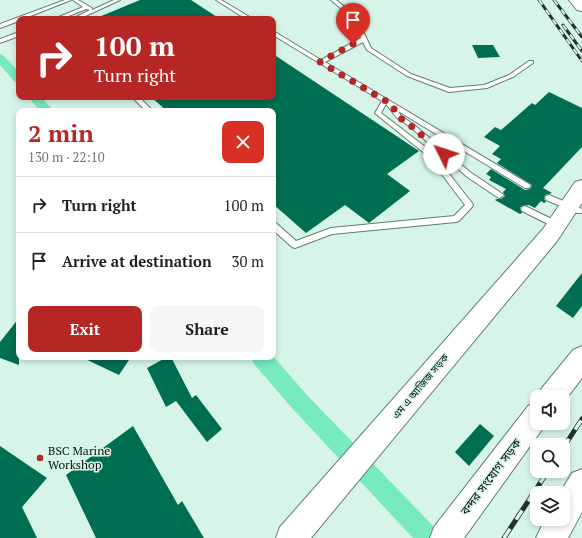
<!DOCTYPE html>
<html lang="en">
<head>
<meta charset="utf-8">
<style>
	body { margin:0; font-family:"PT Serif","Noto Sans Bengali",serif; background:#f6f6f6; color:#202124; height:100vh; display:flex; flex-direction:column; font-size:15px; white-space:nowrap }
	* { box-sizing:border-box; margin:0 }
	p { font-size:13px; color:#757577 }
	.icon { flex:none; width:22px; height:22px; fill:none; stroke:currentColor; stroke-width:2; stroke-linecap:round; stroke-linejoin:round }
	.map { position:relative; flex:1; overflow:hidden }
	.details { position:absolute; left:16px; top:108px; width:260px; height:252px; display:flex; flex-direction:column; background:#fff; border-radius:8px; box-shadow:0 2px 6px #0003 }
	.details>* { flex:none }
	.banner { position:absolute; left:16px; top:16px; width:260px; height:84px; border-radius:8px; box-shadow:0 2px 6px #0003; background:#b52624; color:#fff; overflow:hidden }
	.fabs { position:absolute; left:530px; top:390px; display:grid; gap:8px }
	.fabs a { display:grid; place-items:center; width:40px; height:40px; border-radius:8px; background:#fff; box-shadow:0 2px 6px #0003; font-size:20px }
	.pin { position:absolute; display:grid; place-items:center; width:34px; height:34px; color:#fff; margin:-41px -17px; border-radius:50% 50% 50% 0; rotate:-45deg; box-shadow:0 0 4px #0007 }
	.pin .icon { rotate:45deg }
	.me { position:absolute; width:44px; margin:-22px; rotate:311deg; stroke-linejoin:round; filter:drop-shadow(0 0 3px #0008) }
	.turn { display:flex; align-items:center; gap:14px; height:84px; padding:0 12px; font-size:18px }
	.turn .icon { width:52px; height:52px; stroke-width:2.5 }
	.turn b { display:block; font-size:28px; line-height:34px }
	.round { display:grid; place-items:center; flex:none; width:42px; height:42px; border-radius:8px; background:#f6f6f6 }
	.summary { display:flex; align-items:center; justify-content:space-between; height:68px; padding:0 12px }
	h1 { font-size:24px; font-weight:600; line-height:30px; color:#b52624 }
	.primary-button { display:flex; gap:8px; margin-top:auto; padding:8px 12px }
	.primary-button a { flex:1; height:46px; border-radius:8px; background:#b52624; color:#fff; font-size:16px; font-weight:600; line-height:46px; text-align:center }
	.primary-button a+a { background:#f6f6f6; color:#202124 }
	ul { padding:0; list-style:none }
	li { display:flex; align-items:center; gap:12px; height:56px; padding:0 12px; border-top:1px solid #e0e0e0 }
	li div { flex:1 }
	li b { display:block; font-size:15px }
	li em { font-style:normal }
	.map>svg:first-child { display:block }
	.lines { fill:none; stroke-linecap:round; stroke-linejoin:round }
	.canal { fill:#77eabf; fill-rule:evenodd }
	.building { fill:#006e51 }
	.service-casing { stroke:#617d71; stroke-width:2 }
	.primary-casing { stroke:#617d71; stroke-width:2 }
	.trunk-casing { stroke:#617d71; stroke-width:2 }
	.service { fill:#fff; fill-rule:evenodd }
	.primary { fill:#fff; fill-rule:evenodd }
	.trunk { fill:#fff; fill-rule:evenodd }
	.rail-far1-casing { stroke:#24312b; stroke-width:3 }
	.rail-casing { stroke:#24312b; stroke-width:5 }
	.rail-far1 { stroke:#d6f5e8; stroke-width:2; stroke-dasharray:6; stroke-linecap:butt }
	.rail { stroke:#d6f5e8; stroke-width:3.5; stroke-dasharray:11; stroke-linecap:butt }
	.route { stroke:#b52624; stroke-width:7; stroke-dasharray:0 12.6 }
	.poi-dot { fill:#b52624; stroke:#d6f5e8; stroke-width:1.5 }
	.labels { text-anchor:middle; stroke-width:3; stroke-linejoin:round; paint-order:stroke }
	.street-label { font-size:10px; fill:#07120d; stroke:#d6f5e8 }
	.near-poi-label { font-size:12px; fill:#07120d; stroke:#d6f5e8; text-anchor:start }
	.near-street-label { font-size:12px; fill:#07120d; stroke:#d6f5e8 }
</style>
</head>
<body>
<div class="map">
<svg width="582" height="538" viewBox="0 0 582 538">
	<rect width="100%" height="100%" fill="#d6f5e8"/>
	<g class="lines">
		<g class="canal">
			<polygon points="0,54 4,56 19,72 19,83 15,82 0,65"/>
			<polygon points="28,97 41,97 54,111 40,111"/>
			<polygon points="273,356 306,394 437,530 441,538 413,538 292,408 254,364 251,357"/>
		</g>
	</g>
	<g class="building">
		<polygon points="140,0 191,0 220,19 94,19"/>
		<polygon points="472,45 493,45 500,57 478,58"/>
		<polygon points="273,54 419,151 387,174 410,191 369,223 345,205 306,233 273,204 273,111 167,111 151,97 273,97"/>
		<polygon points="549,92 582,108 582,147 543,188 552,193 545,195 544,199 546,202 544,203 541,201 535,208 529,205 522,206 520,208 522,213 520,214 495,200 497,199 501,199 505,196 503,192 506,189 489,180 491,177 486,174 491,169 525,190 530,189 532,185 497,163 501,159 492,154 500,146 484,137 495,127 501,130 532,103 535,105"/>
		<polygon points="582,273 582,306 573,318 556,306"/>
		<polygon points="19,318 19,365 0,358 0,342"/>
		<polygon points="81,357 131,357 119,375"/>
		<polygon points="167,357 171,357 192,398 196,395 222,429 207,442 176,401 166,407 147,368"/>
		<polygon points="480,424 494,436 469,466 455,452"/>
		<polygon points="133,426 178,505 182,501 204,538 96,538 66,475"/>
		<polygon points="0,446 47,478 22,507 37,538 0,538"/>
	</g>
	<g class="lines">
		<defs>
			<g id="service">
				<polygon points="65,0 71,0 23,19 19,19 19,21 0,28 0,24"/>
				<polygon points="73,0 78,0 92,8 92,10 114,0 120,0 79,19 72,19 90,10 86,9 61,19 54,19 83,7"/>
				<polygon points="216,0 221,0 253,19 246,19"/>
				<polygon points="331,0 336,0 356,16 371,48 411,74 450,88 484,85 509,75 529,61 533,61 533,63 513,77 487,88 449,92 407,76 367,50 363,42 325,62 529,184 531,186 529,188 525,188 398,111 401,116 413,124 470,172 504,195 500,198 497,197 466,176 409,126 397,118 386,104 381,113 432,152 472,203 473,205 472,207 459,221 456,222 332,234 295,248 292,247 273,230 273,222 276,223 296,241 331,228 454,216 465,205 428,156 376,114 375,113 382,101 273,35 273,31 275,32 321,60 361,38 352,18"/>
				<polygon points="19,32 19,36 0,43 0,39"/>
				<polygon points="132,97 139,97 153,111 146,111"/>
				<polygon points="549,195 582,209 582,213 577,213 546,200 545,198 546,196"/>
				<polygon points="525,206 560,223 561,225 560,227 554,227 522,211 521,209 522,207"/>
			</g>
			<polygon id="primary" points="582,180 582,203 557,241 311,538 276,538 280,527 543,229 575,182"/>
			<g id="trunk">
				<polygon points="569,0 582,0 582,11 577,10"/>
				<polygon points="582,346 582,378 563,403 563,397 538,397 542,388 573,350"/>
				<polygon points="537,402 537,423 547,423 546,424 464,538 430,538 434,527 528,406"/>
				<polygon points="582,469 582,512 568,538 536,538 545,519 563,519 563,493 560,493 572,473"/>
			</g>
		</defs>
		<use href="#service" class="service-casing"/>
		<use href="#primary" class="primary-casing"/>
		<use href="#trunk" class="trunk-casing"/>
		<use href="#service" class="service"/>
		<use href="#primary" class="primary"/>
		<use href="#trunk" class="trunk"/>
		<defs>
			<g id="rail-far1">
				<polyline points="539,0 582,61"/>
				<polyline points="554,0 582,37"/>
				<polyline points="563,25 582,51"/>
			</g>
			<g id="rail">
				<polyline points="563,448 582,419"/>
				<polyline points="504,538 548,471"/>
			</g>
		</defs>
		<use href="#rail-far1" class="rail-far1-casing"/>
		<use href="#rail" class="rail-casing"/>
		<use href="#rail-far1" class="rail-far1"/>
		<use href="#rail" class="rail"/>
	</g>
	<g class="lines">
		<polyline class="route" points="353,44 320,62 391,104 399,117 410,125 444,154"/>
	</g>
	<circle class="poi-dot" cx="40" cy="458" r="4"/>
	<g class="labels">
		<g class="street-label">
			<text transform="translate(420 386) rotate(-50)" y="4">এম এ আজিজ সড়ক</text>
		</g>
		<g class="near-poi-label">
			<text x="48" y="455">BSC Marine<tspan x="48" dy="14">Workshop</tspan></text>
		</g>
		<g class="near-street-label">
			<text transform="translate(491 477) rotate(-53)" y="4">বন্দর সংযোগ সড়ক</text>
		</g>
	</g>
</svg>
<div class="fabs">
<a><svg class="icon" aria-label="sound" viewBox="0 0 24 24"><path d="M4 9h4l5-4v14l-5-4H4zM17 9q2 3 0 6"/></svg></a>
<a><svg class="icon" aria-label="search" viewBox="0 0 24 24"><circle cx="10" cy="10" r="6"/><path d="M15 15l6 6"/></svg></a>
<a><svg class="icon" aria-label="layers" viewBox="0 0 24 24"><path d="M12 4l9 5-9 5-9-5zM3 14l9 5 9-5"/></svg></a>
</div>
<div class="pin" style="left:353px;top:44px;background:#d93025"><svg class="icon" aria-label="arrive" viewBox="0 0 24 24"><path d="M6 21V4h12l-3 4 3 4H6"/></svg></div>
<svg class="me" style="left:444px;top:154px" viewBox="-20 -20 40 40"><circle r="19" fill="#fff"/><path d="M0-13L10 11 0 6-10 11z" fill="#b52624"/></svg>
<div class="banner">
<div class="turn"><svg class="icon" aria-label="right" viewBox="0 0 24 24"><path d="M7 20v-9h11M14 6l5 5-5 5"/></svg><div><b>100 m</b>Turn right</div></div>
</div>
<section class="details">
<div class="summary"><div><h1>2 min</h1><p>130 m · 22:10</p></div><a class="round" style="background:#d93025;color:#fff"><svg class="icon" aria-label="close" viewBox="0 0 24 24"><path d="M6 6l12 12M18 6L6 18"/></svg></a></div>
<ul>
<li><svg class="icon" aria-label="right" viewBox="0 0 24 24"><path d="M7 20v-9h11M14 6l5 5-5 5"/></svg><div><b>Turn right</b></div><em>100 m</em></li>
<li><svg class="icon" aria-label="arrive" viewBox="0 0 24 24"><path d="M6 21V4h12l-3 4 3 4H6"/></svg><div><b>Arrive at destination</b></div><em>30 m</em></li>
</ul>
<div class="primary-button"><a>Exit</a><a>Share</a></div>
</section>
</div>
</body>
</html>
